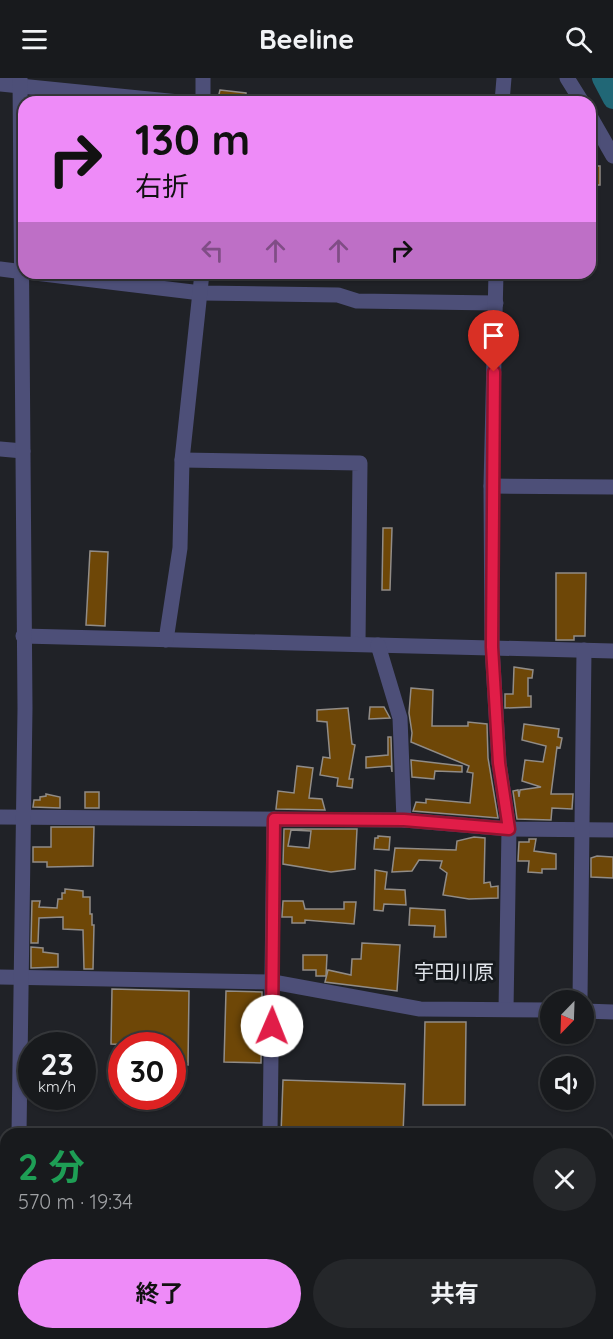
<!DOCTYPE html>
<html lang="ja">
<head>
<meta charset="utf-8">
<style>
	body { margin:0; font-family:Quicksand,"Noto Sans JP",sans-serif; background:#25272a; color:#f1f3f6; height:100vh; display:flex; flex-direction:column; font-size:22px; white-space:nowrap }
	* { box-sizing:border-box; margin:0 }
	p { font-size:20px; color:#9fa1a4 }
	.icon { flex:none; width:33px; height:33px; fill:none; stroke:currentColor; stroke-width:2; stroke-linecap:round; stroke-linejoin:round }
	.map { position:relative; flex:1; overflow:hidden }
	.details { position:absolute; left:0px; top:1050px; width:614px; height:212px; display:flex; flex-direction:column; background:#181a1d; border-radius:18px 18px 0 0; box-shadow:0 2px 4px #0004,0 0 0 2px #36383b }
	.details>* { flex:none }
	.hud { position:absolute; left:18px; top:18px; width:578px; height:183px; border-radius:18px; box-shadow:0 2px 4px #0004,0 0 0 2px #36383b; background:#ee8bf8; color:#111; overflow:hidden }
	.needle { width:39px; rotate:203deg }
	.fabs { position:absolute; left:540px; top:912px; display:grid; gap:12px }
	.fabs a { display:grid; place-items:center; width:54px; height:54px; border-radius:50%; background:#181a1d; box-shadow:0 2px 4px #0004,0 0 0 2px #36383b; font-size:30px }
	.speed { position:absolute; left:18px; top:954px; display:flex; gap:12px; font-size:30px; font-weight:700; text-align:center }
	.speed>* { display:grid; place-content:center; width:78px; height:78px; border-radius:50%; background:#181a1d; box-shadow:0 2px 4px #0004,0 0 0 2px #36383b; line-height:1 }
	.speed small { font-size:15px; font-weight:400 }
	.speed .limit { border:9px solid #d22; background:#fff; color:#111 }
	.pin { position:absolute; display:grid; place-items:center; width:51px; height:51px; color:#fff; margin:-62px -26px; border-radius:50% 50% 50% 0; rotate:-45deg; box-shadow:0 0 6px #0007 }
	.pin .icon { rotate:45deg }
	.me { position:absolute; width:66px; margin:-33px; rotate:1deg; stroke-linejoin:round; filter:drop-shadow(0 0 4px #0008) }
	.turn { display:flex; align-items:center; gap:21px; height:126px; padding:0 18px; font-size:27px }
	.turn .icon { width:78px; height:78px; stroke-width:2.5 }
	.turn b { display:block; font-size:42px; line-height:51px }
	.lanes { display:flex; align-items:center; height:57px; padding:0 18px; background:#0003; justify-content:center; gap:30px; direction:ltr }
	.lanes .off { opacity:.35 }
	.round { display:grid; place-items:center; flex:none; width:63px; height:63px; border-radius:32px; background:#25272a }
	.overview { display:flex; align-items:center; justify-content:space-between; height:102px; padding:0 18px }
	h1 { font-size:36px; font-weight:700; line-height:45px; color:#1e9e55 }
	.action { display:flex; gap:12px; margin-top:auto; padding:12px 18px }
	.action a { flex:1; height:69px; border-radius:36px; background:#ee8bf8; color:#111; font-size:24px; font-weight:700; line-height:69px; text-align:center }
	.action a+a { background:#25272a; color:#f1f3f6 }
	header { display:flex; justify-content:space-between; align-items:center; height:78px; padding:0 18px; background:#181a1d; font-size:27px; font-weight:700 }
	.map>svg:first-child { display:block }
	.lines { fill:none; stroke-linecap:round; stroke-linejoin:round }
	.river { stroke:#216776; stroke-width:20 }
	.building { fill:#6e4707; stroke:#918c87; stroke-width:1.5; fill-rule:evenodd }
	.minor { stroke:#4d4f78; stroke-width:15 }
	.route-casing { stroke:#92132f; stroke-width:15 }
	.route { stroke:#e11d48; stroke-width:10 }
	.labels { text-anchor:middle; stroke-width:6; stroke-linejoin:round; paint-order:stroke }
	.quarter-label { font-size:20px; fill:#e0e4ea; stroke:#16191d }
</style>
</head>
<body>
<header><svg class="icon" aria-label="menu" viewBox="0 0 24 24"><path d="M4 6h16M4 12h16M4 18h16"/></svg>Beeline<svg class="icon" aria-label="search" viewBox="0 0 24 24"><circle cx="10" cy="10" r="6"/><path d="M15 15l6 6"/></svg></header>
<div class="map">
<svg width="613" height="1261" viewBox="0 0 613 1261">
	<rect width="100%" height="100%" fill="#202227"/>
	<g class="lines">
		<polyline class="river" points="602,0 613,21"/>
	</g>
	<g class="building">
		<polygon points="220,12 246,15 246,24 217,24"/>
		<rect x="590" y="88" width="10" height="19"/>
		<polygon points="383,450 392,450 390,512 382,512"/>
		<polygon points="90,473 108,474 105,548 86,547"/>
		<polygon points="556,495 586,495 585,558 574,558 574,562 556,562"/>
		<polygon points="514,589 533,592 532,600 528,600 528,618 531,618 531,629 505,630 505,616 513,616"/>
		<polygon points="411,610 433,612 432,648 468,648 468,644 487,646 488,680 498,740 413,733 416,724 426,725 426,721 470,725 473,695 467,694 469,688 411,664 412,655 409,635"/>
		<polygon points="370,629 384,629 390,640 369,641"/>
		<polygon points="348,630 352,666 355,667 349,701 353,701 352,710 337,708 338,700 320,697 323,679 330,680 327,644 317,643 317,632"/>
		<polygon points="524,646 559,651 558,659 562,660 560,670 557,669 551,716 573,716 572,731 552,730 551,742 517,741 513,713 518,712 519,719 520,712 541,709 522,703 525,682 543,684 546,668 522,662"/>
		<polygon points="388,659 391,659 392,694 391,688 366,690 366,679 388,677"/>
		<polygon points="411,682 462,688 462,694 435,693 434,701 412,699"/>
		<polygon points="297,688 313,690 309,720 322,721 325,732 276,731 278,713 294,715"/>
		<rect x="85" y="714" width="14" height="16"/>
		<polygon points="46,716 60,719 60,730 33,729 34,722 40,722 40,719 46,718"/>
		<polygon points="51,749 94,749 93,788 47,789 47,784 33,784 33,769 51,769"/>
		<path d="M284 751H357L355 791 331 794 283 786ZM291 752 311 753 309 770 288 768Z"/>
		<polygon points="378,758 390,759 389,772 374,771 375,760 378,760"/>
		<polygon points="474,759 485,760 484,805 490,804 491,809 498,808 498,820 469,821 443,817 447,795 440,790 442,783 419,782 412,793 392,794 395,770 456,772 457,763"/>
		<polygon points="529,761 536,761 534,773 556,776 556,791 542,791 542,795 528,794 529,783 518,783 519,764 529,764"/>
		<polygon points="597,778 613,779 613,800 591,799 591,780"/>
		<polygon points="375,792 387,794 385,811 405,812 406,827 384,826 383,833 374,832"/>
		<polygon points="65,811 83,813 83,819 90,819 90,836 92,836 92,847 94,847 93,891 84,891 83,852 63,851 63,839 39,840 38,865 31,865 32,823 40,823 39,829 57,830 58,821 62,821 62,815 65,815"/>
		<polygon points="283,823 303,823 305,831 344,831 344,824 356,824 354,846 305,842 305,845 292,845 292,839 282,839"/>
		<polygon points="410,830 445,832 446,859 434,859 435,848 409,847"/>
		<polygon points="362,865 400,867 397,913 325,904 328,892 351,897 352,881 361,881"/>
		<polygon points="31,869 43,870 43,874 58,876 58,889 31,890"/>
		<polygon points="303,877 327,877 326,898 316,898 316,892 303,892"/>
		<polygon points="112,911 189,913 188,987 172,986 172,968 111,966"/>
		<polygon points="226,913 262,914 261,985 224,984"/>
		<polygon points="425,944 466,944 465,1027 423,1027"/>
		<polygon points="283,1002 405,1006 403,1056 281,1056"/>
	</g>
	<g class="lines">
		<g class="minor">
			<polyline points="567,0 582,24"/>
			<polyline points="0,6 179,24"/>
			<polyline points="203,24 203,0"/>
			<polyline points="502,24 504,0"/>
			<polyline points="590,38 613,78"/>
			<polyline points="0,191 24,194"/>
			<polyline points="35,195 201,215 338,217 357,223 496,225"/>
			<polyline points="496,195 491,408 492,569 499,685 509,751 506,931"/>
			<polyline points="0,371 23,373"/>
			<polyline points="182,382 360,385 358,566"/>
			<polyline points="491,408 613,409"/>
			<polyline points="23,558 613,573"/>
			<polyline points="166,562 180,470 182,382 202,195"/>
			<polyline points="378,567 400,640 404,742"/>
			<polyline points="0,739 404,742 509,751 613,752"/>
			<polyline points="0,899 273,904 420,931 550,932"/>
			<polyline points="580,922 584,572"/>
			<polyline points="584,933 613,934"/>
			<polyline points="19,1056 25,630 20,0"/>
			<polyline points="270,1056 274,741"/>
			<polyline points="0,1237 6,1228"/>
			<polyline points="13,1256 23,1261"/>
			<polyline points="120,1256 267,1259 267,1256"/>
			<polyline points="82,1261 84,1256"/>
			<polyline points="577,1261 577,1256"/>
		</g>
	</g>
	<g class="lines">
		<defs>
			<polyline id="route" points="272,948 274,741 404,742 509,751 499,685 492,569 494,294"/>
		</defs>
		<use href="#route" class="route-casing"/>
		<use href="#route" class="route"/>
	</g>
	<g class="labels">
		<g class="quarter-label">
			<text x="454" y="901">宇田川原</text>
		</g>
	</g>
</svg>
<div class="fabs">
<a><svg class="needle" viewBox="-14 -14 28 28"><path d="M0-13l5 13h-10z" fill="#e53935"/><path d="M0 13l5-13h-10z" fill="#9fa1a4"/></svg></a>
<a><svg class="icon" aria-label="sound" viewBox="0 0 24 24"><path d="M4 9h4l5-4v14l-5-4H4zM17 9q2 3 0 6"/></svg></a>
</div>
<div class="speed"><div>23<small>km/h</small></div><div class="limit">30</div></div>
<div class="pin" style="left:494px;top:294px;background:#d93025"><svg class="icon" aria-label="arrive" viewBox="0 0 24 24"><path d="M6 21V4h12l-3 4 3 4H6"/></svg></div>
<svg class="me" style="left:272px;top:948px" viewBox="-20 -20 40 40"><circle r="19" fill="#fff"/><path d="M0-13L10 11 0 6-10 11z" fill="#e11d48"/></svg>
<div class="hud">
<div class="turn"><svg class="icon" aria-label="right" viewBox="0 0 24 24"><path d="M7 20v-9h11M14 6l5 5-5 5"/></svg><div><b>130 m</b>右折</div></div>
<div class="lanes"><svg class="icon off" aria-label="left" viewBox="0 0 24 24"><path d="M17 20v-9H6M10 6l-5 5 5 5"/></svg><svg class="icon off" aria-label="ahead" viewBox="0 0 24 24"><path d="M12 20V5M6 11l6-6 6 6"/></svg><svg class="icon off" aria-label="ahead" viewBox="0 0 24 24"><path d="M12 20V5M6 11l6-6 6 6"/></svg><svg class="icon" aria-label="right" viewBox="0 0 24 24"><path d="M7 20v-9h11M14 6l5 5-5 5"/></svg></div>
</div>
<section class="details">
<div class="overview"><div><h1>2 分</h1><p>570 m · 19:34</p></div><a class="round"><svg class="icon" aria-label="close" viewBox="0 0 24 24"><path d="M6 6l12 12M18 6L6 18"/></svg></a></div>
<div class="action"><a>終了</a><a>共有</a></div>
</section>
</div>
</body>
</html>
